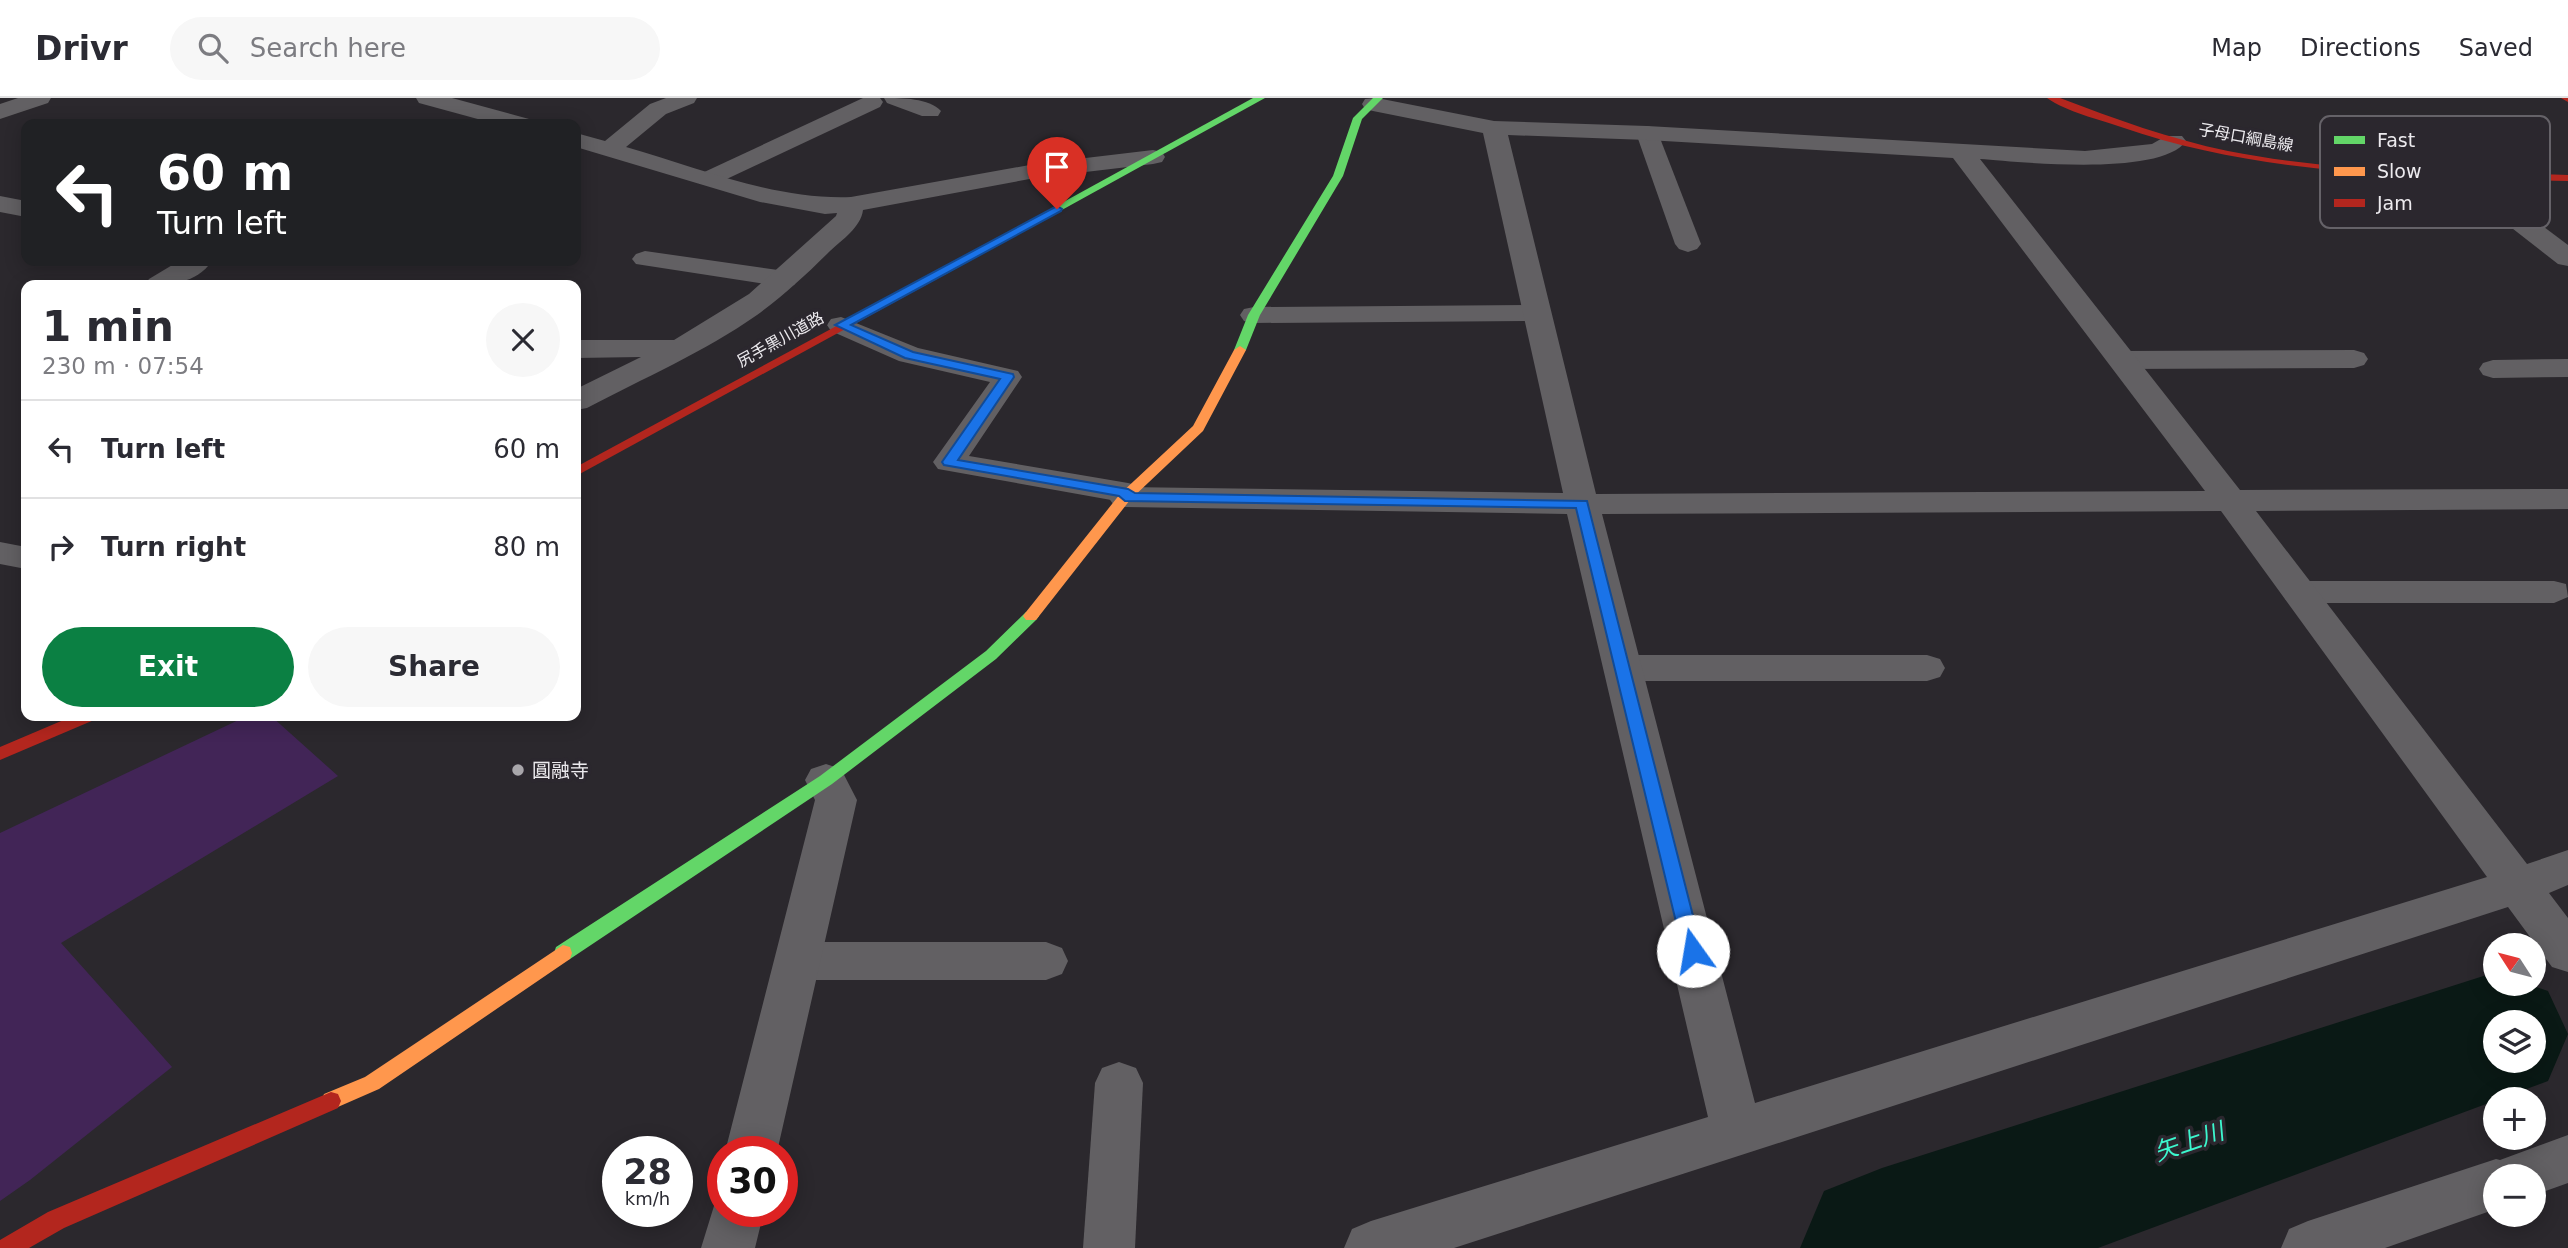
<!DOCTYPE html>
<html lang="en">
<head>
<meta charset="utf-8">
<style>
	body { margin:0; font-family:"DejaVu Sans","Noto Sans JP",sans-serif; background:#f7f7f7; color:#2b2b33; height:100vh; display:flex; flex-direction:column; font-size:26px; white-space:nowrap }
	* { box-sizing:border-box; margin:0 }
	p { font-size:23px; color:#7c7c81 }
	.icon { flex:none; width:38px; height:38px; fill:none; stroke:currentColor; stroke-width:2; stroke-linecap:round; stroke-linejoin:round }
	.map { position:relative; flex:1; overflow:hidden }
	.drawer { position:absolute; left:21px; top:182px; width:560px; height:441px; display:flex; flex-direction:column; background:#fff; border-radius:14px; box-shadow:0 4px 18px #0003 }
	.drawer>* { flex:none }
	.hud { position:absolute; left:21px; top:21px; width:560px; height:147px; border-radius:14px; box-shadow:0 4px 18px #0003; background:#202124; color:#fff; overflow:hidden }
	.needle { width:46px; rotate:306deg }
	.tools { position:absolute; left:2483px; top:835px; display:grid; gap:14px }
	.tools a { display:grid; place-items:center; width:63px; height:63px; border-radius:50%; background:#fff; box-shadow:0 4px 18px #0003; font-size:35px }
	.speed { position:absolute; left:602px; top:1038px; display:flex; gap:14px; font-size:35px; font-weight:700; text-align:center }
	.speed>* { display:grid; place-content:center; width:91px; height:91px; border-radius:50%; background:#fff; box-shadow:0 4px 18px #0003; line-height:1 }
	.speed small { font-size:18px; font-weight:400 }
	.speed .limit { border:10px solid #d22; background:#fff; color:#111 }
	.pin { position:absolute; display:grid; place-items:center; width:60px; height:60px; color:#fff; margin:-72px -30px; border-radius:50% 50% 50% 0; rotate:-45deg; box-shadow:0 0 7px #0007 }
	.pin .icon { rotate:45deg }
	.me { position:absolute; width:77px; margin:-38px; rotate:347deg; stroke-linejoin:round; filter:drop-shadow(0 0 5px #0008) }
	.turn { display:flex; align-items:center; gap:24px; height:147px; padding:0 21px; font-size:32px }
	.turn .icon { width:91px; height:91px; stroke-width:2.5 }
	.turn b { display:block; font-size:49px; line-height:60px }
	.round { display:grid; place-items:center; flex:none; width:74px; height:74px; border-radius:37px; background:#f7f7f7 }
	.summary { display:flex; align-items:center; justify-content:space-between; height:119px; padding:0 21px }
	h1 { font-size:42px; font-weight:700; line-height:52px }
	.primary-button { display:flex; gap:14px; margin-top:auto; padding:14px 21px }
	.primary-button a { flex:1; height:80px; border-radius:42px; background:#0b8043; color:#fff; font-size:28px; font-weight:700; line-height:80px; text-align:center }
	.primary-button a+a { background:#f7f7f7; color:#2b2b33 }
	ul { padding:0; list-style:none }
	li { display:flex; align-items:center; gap:21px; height:98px; padding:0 21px; border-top:2px solid #e1e1e2 }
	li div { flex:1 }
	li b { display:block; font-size:26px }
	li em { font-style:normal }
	header { display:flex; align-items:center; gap:42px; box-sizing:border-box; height:98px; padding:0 35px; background:#fff; border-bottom:2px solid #e1e1e2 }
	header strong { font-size:33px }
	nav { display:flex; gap:38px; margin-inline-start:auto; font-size:24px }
	.search { width:490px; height:63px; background:#f7f7f7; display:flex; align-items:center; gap:18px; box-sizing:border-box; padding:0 24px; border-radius:38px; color:#7c7c81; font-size:26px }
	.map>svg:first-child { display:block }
	.green { fill:#422557 }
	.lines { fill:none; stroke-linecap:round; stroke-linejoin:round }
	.river { fill:#0a1915; fill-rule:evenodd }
	.lane { fill:#626063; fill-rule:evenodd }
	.street { fill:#626063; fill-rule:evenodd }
	.fast { fill:#63d668; fill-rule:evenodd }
	.slow { fill:#ff974d; fill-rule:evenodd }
	.jam { fill:#b3261e; fill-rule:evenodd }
	.route { fill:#1a73e8; stroke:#114b97; stroke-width:2 }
	.poi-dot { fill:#a8a6aa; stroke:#2b272e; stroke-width:2.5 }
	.labels { text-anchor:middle; stroke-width:7; stroke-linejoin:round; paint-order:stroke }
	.far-street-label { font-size:16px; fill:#eceaee; stroke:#2b272e }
	.poi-label { font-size:19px; fill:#eceaee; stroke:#2b272e; text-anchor:start }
	.near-water-label { font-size:24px; font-style:italic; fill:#3cf7ce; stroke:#2b272e }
	.key { fill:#2b272e; stroke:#656268; stroke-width:2 }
	.key-label { font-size:19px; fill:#eceaee }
</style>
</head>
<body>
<header>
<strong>Drivr</strong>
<div class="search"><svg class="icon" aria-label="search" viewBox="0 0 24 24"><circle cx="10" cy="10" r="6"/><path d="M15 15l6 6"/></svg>Search here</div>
<nav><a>Map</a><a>Directions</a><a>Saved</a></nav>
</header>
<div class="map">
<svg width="2568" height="1150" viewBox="0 0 2568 1150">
	<rect width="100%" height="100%" fill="#2b282d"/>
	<polygon class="green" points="247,618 271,618 338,678 61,845 172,969 30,1082 0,1103 0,735"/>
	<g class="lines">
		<path class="river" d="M2496 874V886H2527L2548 893 2568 936 2548 983 2098 1150H1800L1824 1093 1882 1070ZM2496 924H2534V962H2496Z"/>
		<g class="lane">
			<polygon points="863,0 880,0 883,4 880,9 716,86 700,86 696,81 700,76"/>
			<path d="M884 0C902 0 929 0 941 13L938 18H922L887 5Z"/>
			<polygon points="1647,28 1655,30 1658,35 1701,146 1697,151 1688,154 1679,151 1675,146 1636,35 1639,30"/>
			<polygon points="645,153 785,173 794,175 798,181 794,187 785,189 636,166 632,161 636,156"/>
			<polygon points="1537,207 1547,209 1551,215 1547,221 1537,223 1254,225 1244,223 1240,217 1244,211 1254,209"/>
			<polygon points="841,219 918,250 1018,273 1022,279 969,358 1128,385 1139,388 1144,395 1139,402 1128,405 938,371 933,364 990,284 899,263 831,233 827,227 831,221"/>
			<polygon points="2354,252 2364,255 2368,261 2364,267 2354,270 2122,271 2112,268 2108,262 2112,256 2122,253"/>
			<polygon points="2568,261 2568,279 2493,280 2483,277 2479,271 2483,265 2493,262"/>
			<polygon points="0,444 26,449 26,471 0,466"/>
			<polygon points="2298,483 2554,483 2566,486 2568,499 2554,505 2298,505 2286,502 2281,494 2286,486"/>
			<polygon points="1624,557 1927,557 1940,561 1945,570 1940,579 1927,583 1624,583 1611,579 1606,570 1611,561"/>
			<polygon points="797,844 1046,844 1062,850 1068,863 1062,876 1046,882 797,882 781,876 775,863 781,850"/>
			<polygon points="1119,964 1136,970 1143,985 1135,1150 1083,1150 1095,985 1102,970"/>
		</g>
		<g class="street">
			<polygon points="18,0 51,0 48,5 0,21 0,6"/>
			<polygon points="416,0 452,0 529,21 533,26 496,26 419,5"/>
			<path d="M666 0H697L694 5 666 16 626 49C699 70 775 102 851 99L1035 66 1153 52 1162 54 1165 59 1162 64 1153 66 1035 80 863 112C861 129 842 142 830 153 807 176 783 198 757 217 704 254 644 280 587 310L576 312V291L641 259 576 260V242H674L749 196 836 118 837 115 825 116 760 104 576 49V35L605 43 650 6Z"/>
			<path d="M1377 0 1494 23 1647 28 2085 53 2152 46 2166 38H2182L2186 43C2161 79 2021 64 1980 61L2240 392 2568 391V411L2256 413 2527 766 2568 752V787L2549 795 2568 820V874L2552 869 2508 809 1454 1150H1344L1352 1131 1371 1123 1708 1019 1567 416 1125 409 1113 406 1108 399 1113 392 1125 389 1563 395 1483 35 1373 13 1365 11 1362 6 1365 1ZM1508 37 1647 42 1953 60 2205 393 1596 396ZM2221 413 2487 779 1755 1005 1602 416Z"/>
			<polygon points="2458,69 2467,71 2568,147 2568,168 2558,166 2449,81 2446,76 2449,71"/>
			<polygon points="0,98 26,103 26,119 0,114"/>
			<path d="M179 163H212C196 186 170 187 145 187L149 181Z"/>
			<polygon points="826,666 841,671 857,702 777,1054 725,1054 815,702 805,682 811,671"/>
			<polygon points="2568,1037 2568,1085 2534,1097 2534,1078 2496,1078 2496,1111 2385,1150 2281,1150 2289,1131 2308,1123 2496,1061 2500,1062"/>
			<polygon points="723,1093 723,1113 764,1113 755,1150 701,1150 718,1095"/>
		</g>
		<g class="fast">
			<polygon points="1253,0 1265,0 944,177 934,175"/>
			<polygon points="1373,0 1383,0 1362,21 1343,78 1260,217 1246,252 1240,256 1236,255 1234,252 1248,217 1333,78 1353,20"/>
			<polygon points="1031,513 1036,514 1039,518 1036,522 996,561 832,686 570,861 563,863 556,861 554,855 556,849 820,678 986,553 1026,514"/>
		</g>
		<g class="slow">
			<polygon points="1240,248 1246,252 1203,333 1130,402 1036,522 1026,522 1023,518 1026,514 1120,396 1193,328 1234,252"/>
			<polygon points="563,847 570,849 572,855 570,861 379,991 331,1012 324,1010 321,1003 324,996 365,979"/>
		</g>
		<g class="jam">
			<path d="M2047 0H2060C2115 21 2170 41 2228 53 2340 75 2455 74 2568 77V83C2417 78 2266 79 2121 29 2098 21 2067 14 2047 0Z"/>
			<polygon points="2561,0 2568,0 2568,4"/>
			<polygon points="940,172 944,173 944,177 576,378 576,369"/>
			<polygon points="73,618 96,618 94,622 0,662 0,649"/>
			<polygon points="331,994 338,996 341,1003 338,1010 64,1130 29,1150 0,1150 0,1142 48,1114"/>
		</g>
	</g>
	<polygon class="route" points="1057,108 1062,111 1061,113 851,227 913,254 1013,276 1014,279 958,362 1128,391 1135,395 1587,403 1702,853 1700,859 1693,861 1686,859 1683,853 1576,410 1125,403 1119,398 944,367 942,364 1000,281 905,260 835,227"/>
	<circle class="poi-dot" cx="518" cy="672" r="7"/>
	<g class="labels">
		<g class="far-street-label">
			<text transform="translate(2246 39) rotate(10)" y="6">子母口綱島線</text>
			<text transform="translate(780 241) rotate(-29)" y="6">尻手黒川道路</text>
		</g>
		<g class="poi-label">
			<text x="532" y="679">圓融寺</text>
		</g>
		<g class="near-water-label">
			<text transform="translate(2189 1044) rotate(-19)" y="8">矢上川</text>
		</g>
	</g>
	<rect x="2320" y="18" width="230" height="112" rx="10" class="key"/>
	<rect x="2334" y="38" width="31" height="8" fill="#63d668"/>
	<rect x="2334" y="69" width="31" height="9" fill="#ff974d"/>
	<rect x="2334" y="101" width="31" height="8" fill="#b3261e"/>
	<g class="key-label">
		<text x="2377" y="49">Fast</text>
		<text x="2377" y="80">Slow</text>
		<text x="2377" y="112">Jam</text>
	</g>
</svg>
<div class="tools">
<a><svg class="needle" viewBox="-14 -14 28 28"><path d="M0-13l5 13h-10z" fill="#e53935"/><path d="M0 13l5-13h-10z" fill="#7c7c81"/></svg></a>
<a><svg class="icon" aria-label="layers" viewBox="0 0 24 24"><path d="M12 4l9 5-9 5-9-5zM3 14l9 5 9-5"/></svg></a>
<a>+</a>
<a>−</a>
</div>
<div class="speed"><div>28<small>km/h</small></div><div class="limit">30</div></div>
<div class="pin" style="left:1057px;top:111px;background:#d93025"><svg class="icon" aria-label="arrive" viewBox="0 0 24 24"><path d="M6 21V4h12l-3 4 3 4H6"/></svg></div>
<svg class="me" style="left:1693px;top:853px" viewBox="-20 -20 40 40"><circle r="19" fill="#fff"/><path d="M0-13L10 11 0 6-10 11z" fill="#1a73e8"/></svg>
<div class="hud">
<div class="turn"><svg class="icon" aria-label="left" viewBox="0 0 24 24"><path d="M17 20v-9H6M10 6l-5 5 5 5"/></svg><div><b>60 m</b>Turn left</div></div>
</div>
<section class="drawer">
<div class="summary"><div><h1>1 min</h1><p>230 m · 07:54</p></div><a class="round"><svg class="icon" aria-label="close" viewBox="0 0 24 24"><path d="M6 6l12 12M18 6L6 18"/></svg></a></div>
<ul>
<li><svg class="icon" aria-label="left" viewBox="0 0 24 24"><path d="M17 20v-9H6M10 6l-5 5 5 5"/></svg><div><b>Turn left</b></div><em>60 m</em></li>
<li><svg class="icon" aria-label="right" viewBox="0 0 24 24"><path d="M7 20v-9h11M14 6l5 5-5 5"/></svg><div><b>Turn right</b></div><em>80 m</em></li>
</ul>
<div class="primary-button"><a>Exit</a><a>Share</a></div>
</section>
</div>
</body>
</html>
